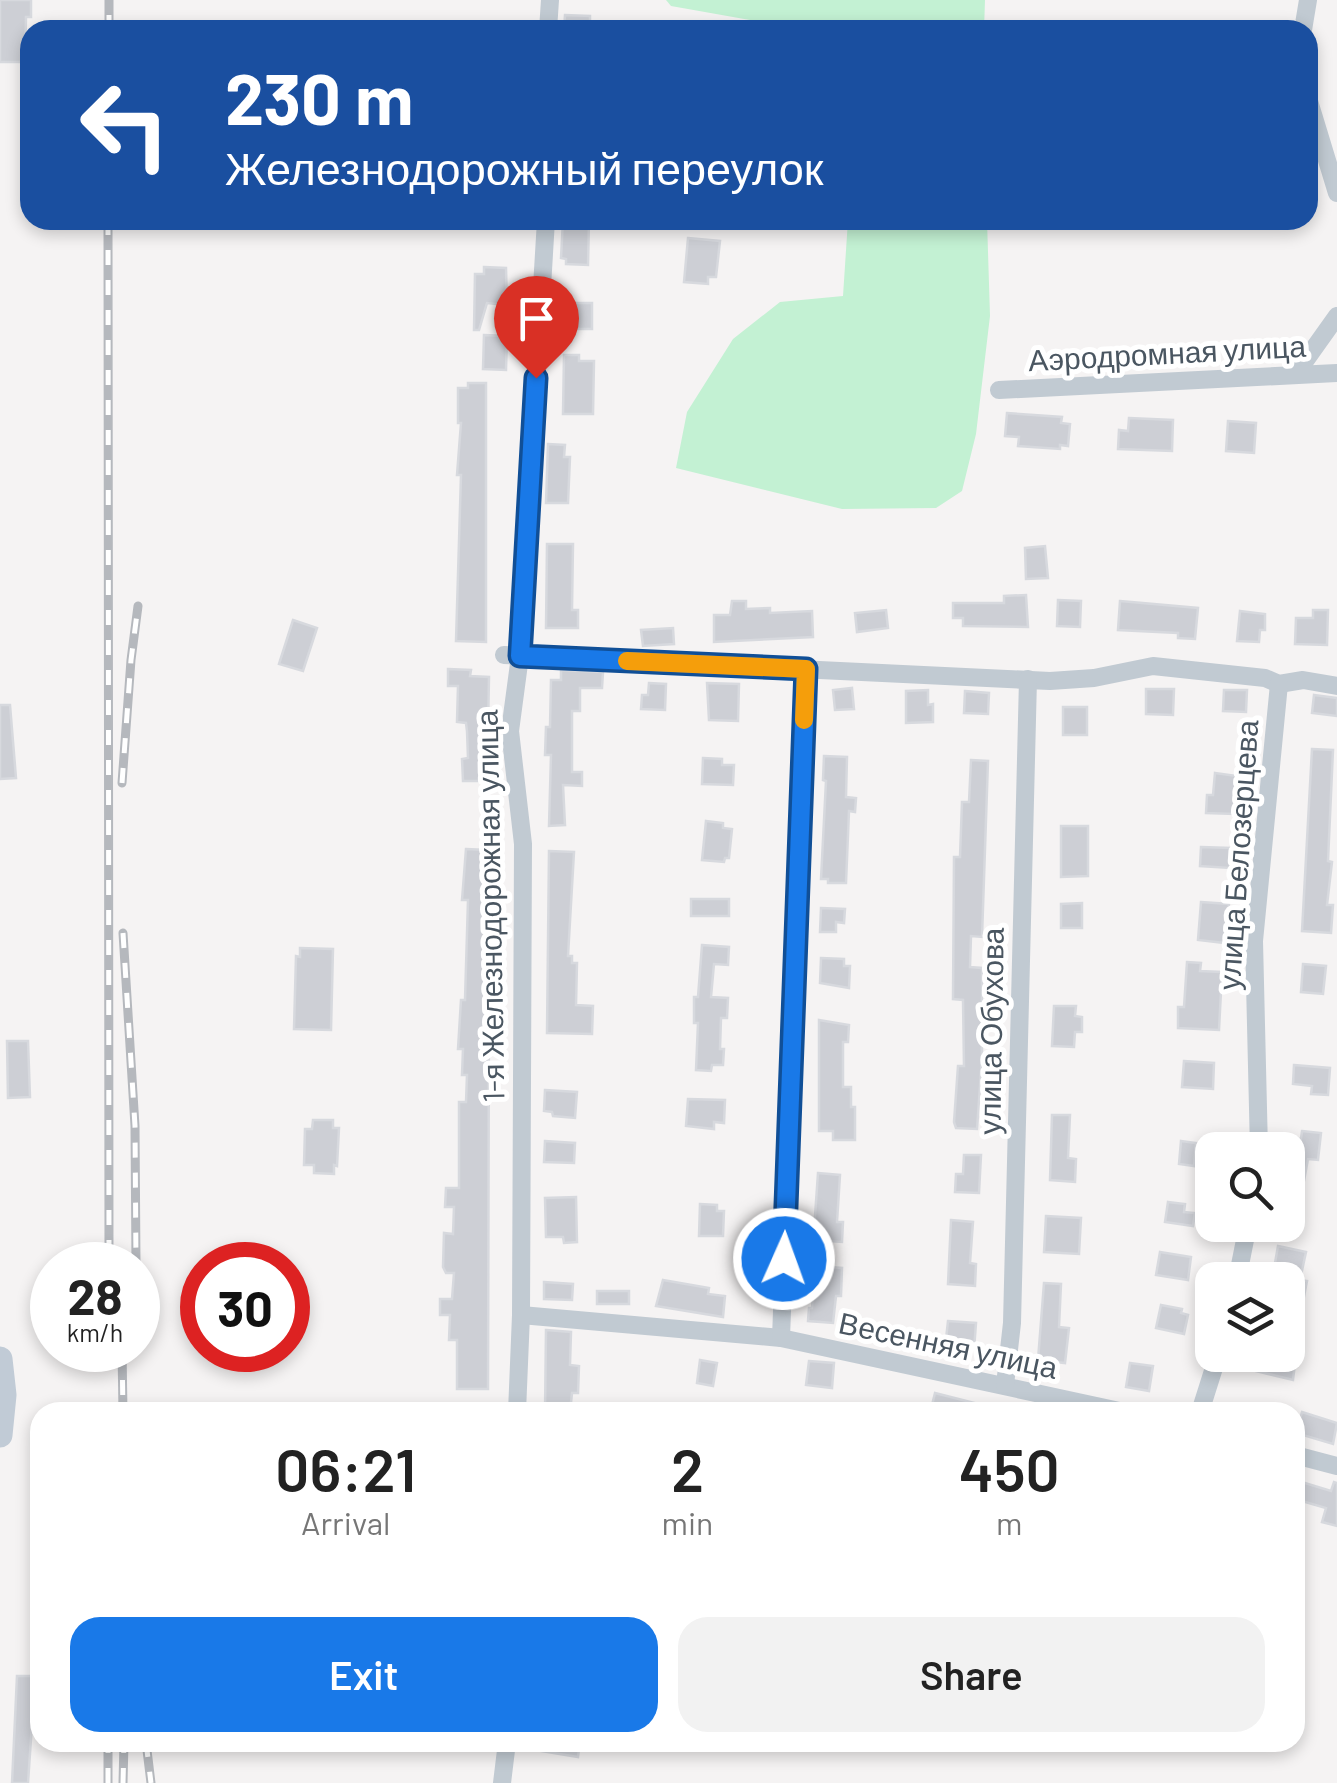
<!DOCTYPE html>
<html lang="en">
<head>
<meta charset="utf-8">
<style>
	body { margin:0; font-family:Barlow,sans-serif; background:#f2f2f2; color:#222; height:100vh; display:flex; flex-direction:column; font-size:38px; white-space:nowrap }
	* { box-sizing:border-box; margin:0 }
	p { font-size:32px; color:#767676 }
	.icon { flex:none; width:55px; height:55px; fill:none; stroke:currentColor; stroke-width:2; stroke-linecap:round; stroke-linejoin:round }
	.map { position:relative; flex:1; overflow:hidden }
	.details { position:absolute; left:30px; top:1402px; width:1275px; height:350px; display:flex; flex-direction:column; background:#fff; border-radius:30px; box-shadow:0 5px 15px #0003 }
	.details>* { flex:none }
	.top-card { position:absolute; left:20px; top:20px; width:1298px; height:210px; border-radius:30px; box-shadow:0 5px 15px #0003; background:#1a4fa0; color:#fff; overflow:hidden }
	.fabs { position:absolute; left:1195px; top:1132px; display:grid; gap:20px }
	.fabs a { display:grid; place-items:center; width:110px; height:110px; border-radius:20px; background:#fff; box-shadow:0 5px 15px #0003; font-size:50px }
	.speed { position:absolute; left:30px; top:1242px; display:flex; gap:20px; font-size:50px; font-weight:700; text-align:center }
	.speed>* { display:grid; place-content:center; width:130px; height:130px; border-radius:50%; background:#fff; box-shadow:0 5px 15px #0003; line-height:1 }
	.speed small { font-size:25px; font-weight:400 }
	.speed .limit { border:15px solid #d22; background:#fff; color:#111 }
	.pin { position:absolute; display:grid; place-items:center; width:85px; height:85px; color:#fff; margin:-102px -42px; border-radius:50% 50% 50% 0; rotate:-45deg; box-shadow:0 0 10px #0007 }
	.pin .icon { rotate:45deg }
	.me { position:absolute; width:110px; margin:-55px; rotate:2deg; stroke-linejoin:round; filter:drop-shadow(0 0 8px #0008) }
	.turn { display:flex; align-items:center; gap:35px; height:210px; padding:0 40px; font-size:45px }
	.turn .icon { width:130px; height:130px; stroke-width:2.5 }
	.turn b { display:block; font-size:70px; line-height:85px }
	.eta { display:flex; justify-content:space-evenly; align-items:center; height:170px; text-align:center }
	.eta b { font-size:60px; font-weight:600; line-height:70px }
	.cta { display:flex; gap:20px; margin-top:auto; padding:20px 40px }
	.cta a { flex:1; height:115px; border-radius:30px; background:#1979e8; color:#fff; font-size:40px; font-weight:600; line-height:115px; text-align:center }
	.cta a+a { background:#f2f2f2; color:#222 }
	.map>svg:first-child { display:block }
	.green { fill:#c3f1d3 }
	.building { fill:#cdcfd5; stroke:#d7d9de; stroke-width:2.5 }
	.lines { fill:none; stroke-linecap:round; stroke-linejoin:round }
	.minor { stroke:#c1cad2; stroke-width:18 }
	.secondary { stroke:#c1cbd6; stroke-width:25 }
	.rail-casing { stroke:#b5b8bd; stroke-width:9 }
	.rail { stroke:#fff; stroke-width:5; stroke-dasharray:15; stroke-linecap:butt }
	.route-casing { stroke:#104f97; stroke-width:25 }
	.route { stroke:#1979e8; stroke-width:18 }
	.slow { stroke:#f59e0b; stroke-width:18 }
	.labels { text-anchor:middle; stroke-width:10; stroke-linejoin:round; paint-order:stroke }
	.street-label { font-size:30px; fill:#4a5661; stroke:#fff }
</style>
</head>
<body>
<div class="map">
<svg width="1337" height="1783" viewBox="0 0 1337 1783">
	<rect width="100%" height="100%" fill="#f5f3f3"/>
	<g class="green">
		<polygon points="666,0 985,0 984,30 807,30 671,6"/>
		<polygon points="848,220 987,220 990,316 976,434 962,491 936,508 842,509 676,468 687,412 733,339 780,302 843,296"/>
	</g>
	<g class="building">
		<polygon points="0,0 31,0 31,17 26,17 25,62 0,62"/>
		<polygon points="565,15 590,16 590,30 564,30"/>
		<polygon points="563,220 589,220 588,265 566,264 566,259 561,258"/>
		<polygon points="688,238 720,241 716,277 708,277 708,284 684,282"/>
		<polygon points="484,267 506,268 507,305 487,303 479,330 474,330 475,274 484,274"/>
		<rect x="563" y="303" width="29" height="26"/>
		<polygon points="484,335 507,336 506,370 483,369"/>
		<polygon points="564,355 579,355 579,361 594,361 593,414 563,414"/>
		<polygon points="468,383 486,383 486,642 456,641 461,475 457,475 461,423 458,423 458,388 468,388"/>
		<polygon points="1007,413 1062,417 1061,423 1070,424 1068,446 1060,445 1060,449 1018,446 1019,437 1005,436"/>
		<polygon points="1129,418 1173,420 1172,451 1118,449 1119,430 1128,431"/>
		<polygon points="1228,421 1256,423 1254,453 1226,451"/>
		<polygon points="548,444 565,445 564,457 570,457 568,503 546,503"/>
		<polygon points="547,544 573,544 572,610 578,610 578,628 546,628"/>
		<polygon points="1045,546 1048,578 1026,579 1025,548"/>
		<polygon points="1026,595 1028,627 963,626 963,618 953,618 953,603 1004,603 1004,596"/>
		<polygon points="1058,600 1081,601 1080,627 1057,626"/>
		<polygon points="732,601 746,601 746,609 770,608 770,613 812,611 813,637 714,642 714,615 730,615"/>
		<polygon points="1120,601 1198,608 1195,639 1178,638 1178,633 1118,630"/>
		<polygon points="886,610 888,628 857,632 855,613"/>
		<polygon points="1313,610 1328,610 1327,645 1295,644 1296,618 1313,618"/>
		<polygon points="1240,611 1265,614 1265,630 1260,630 1259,642 1237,641"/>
		<polygon points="293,620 317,628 303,671 279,664"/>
		<polygon points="673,628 674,644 643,646 641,630"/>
		<polygon points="448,669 471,670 470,676 489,677 487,781 463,781 462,759 468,758 467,731 466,723 457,722 458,686 448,686"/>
		<polygon points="561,670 603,672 602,688 580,688 580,711 572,711 572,772 582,772 582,786 563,785 565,825 549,826 551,755 545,755 546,727 550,727 551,680 561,680"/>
		<polygon points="649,683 666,684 665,710 641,709 642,695 648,695"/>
		<polygon points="707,683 739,684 738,721 709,720"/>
		<polygon points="852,688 854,709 835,710 833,690"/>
		<polygon points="1146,689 1174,689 1173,715 1146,714"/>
		<polygon points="928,690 928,705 933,704 933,722 906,723 906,691"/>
		<polygon points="1224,690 1247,690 1246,712 1223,711"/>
		<polygon points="965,691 989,693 988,714 964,713"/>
		<polygon points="1314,695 1337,698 1337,716 1312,713"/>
		<polygon points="0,705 10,705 16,778 0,779"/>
		<rect x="1063" y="707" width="24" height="28"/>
		<polygon points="1312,749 1333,750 1328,861 1332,862 1327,905 1333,905 1331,933 1302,931"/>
		<polygon points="824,756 847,757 846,797 856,798 855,812 849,811 846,883 828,883 828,879 821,879 826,781 823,780"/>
		<polygon points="703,758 722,759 722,765 734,765 733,785 702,784"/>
		<polygon points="971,760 988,761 982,937 971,936 970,967 982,968 982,1058 977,1129 956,1128 954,1122 958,1066 964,1066 963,1000 953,999 954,857 960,857 962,802 969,802"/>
		<polygon points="1215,773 1237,776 1235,814 1206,813 1207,795 1213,795"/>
		<polygon points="706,821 723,823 723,828 732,829 729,858 725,858 724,862 702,860"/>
		<polygon points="1061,826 1088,826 1088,876 1061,877"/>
		<polygon points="1201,847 1231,848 1230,868 1200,866"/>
		<polygon points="466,849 487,850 487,877 490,877 485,1000 489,1000 488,1389 457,1389 457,1340 449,1340 450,1315 440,1315 440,1299 452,1299 454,1273 446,1273 443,1267 444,1233 453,1234 454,1207 445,1207 446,1188 459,1188 459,1102 466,1102 467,1075 462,1075 463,1049 458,1049 461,1000 465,1000 468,900 462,900"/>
		<polygon points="549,851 574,852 568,956 572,956 572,963 577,963 576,1005 593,1006 592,1034 547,1033"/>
		<rect x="691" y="899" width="38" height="17"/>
		<polygon points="1201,902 1229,904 1225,943 1198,940"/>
		<polygon points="1082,903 1082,928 1061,928 1061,904"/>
		<polygon points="821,908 845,909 844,923 836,922 836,932 820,932"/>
		<polygon points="702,945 729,947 728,965 714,964 711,997 728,998 727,1018 721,1018 720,1049 724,1049 723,1065 712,1065 711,1071 696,1070 698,1023 694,1023 694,997 698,997"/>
		<polygon points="300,948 333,949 331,1030 294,1029 296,956 300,957"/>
		<polygon points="821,958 844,959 844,966 850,966 849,988 820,983"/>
		<polygon points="1187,962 1201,963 1200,971 1222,972 1219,1030 1178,1028 1178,1007 1184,1007"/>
		<polygon points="1303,964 1326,966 1323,994 1301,992"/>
		<polygon points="1054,1006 1076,1006 1075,1016 1082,1017 1082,1032 1075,1032 1074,1047 1052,1046"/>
		<polygon points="819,1020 849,1025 848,1042 843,1042 843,1087 851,1087 851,1107 855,1107 855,1140 833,1140 833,1131 819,1131"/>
		<polygon points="7,1041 28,1041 30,1097 8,1098"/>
		<polygon points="1184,1061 1214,1063 1213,1089 1182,1087"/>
		<polygon points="1294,1065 1330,1068 1328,1095 1311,1094 1312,1086 1293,1084"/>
		<polygon points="545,1090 577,1092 575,1118 553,1116 552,1112 544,1111"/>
		<polygon points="688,1099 725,1100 724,1123 714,1122 714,1129 686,1126"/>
		<polygon points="1052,1115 1070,1115 1068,1158 1076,1159 1075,1182 1050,1180"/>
		<polygon points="313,1120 333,1120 333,1128 339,1128 337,1166 334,1165 334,1174 314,1173 314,1165 304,1165 305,1129 312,1129"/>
		<polygon points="1302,1131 1321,1133 1318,1160 1308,1159 1303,1186 1288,1184 1289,1138 1301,1139"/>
		<polygon points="545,1141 575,1143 574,1163 544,1162"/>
		<polygon points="1181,1141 1196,1143 1194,1166 1179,1164"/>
		<polygon points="964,1155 981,1155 979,1193 955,1192 956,1174 963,1174"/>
		<polygon points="818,1173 840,1175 837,1222 843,1222 842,1242 829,1241 829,1246 813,1245"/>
		<polygon points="576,1197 577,1242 564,1243 563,1237 546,1237 545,1198"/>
		<polygon points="1168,1202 1185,1204 1184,1212 1195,1213 1193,1226 1165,1222"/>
		<polygon points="700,1204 717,1205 717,1211 724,1211 723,1236 699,1236"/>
		<polygon points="1046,1216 1081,1218 1079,1254 1044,1252"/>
		<polygon points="951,1220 973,1222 970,1263 976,1264 975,1286 948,1284"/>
		<polygon points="1278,1246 1306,1252 1300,1280 1307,1281 1294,1347 1288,1347 1288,1280 1272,1280"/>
		<polygon points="1160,1252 1191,1257 1188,1280 1156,1275"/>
		<polygon points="815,1266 842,1268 841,1296 836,1296 833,1323 808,1321 809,1308 812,1308"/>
		<polygon points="663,1280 709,1288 708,1294 725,1296 723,1317 656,1306"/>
		<polygon points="544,1282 573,1284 572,1300 544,1299"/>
		<polygon points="1044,1283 1061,1284 1059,1327 1069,1328 1065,1363 1038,1360"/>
		<rect x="597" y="1291" width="32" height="13"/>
		<polygon points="1161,1305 1182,1309 1181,1313 1188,1315 1184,1334 1156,1328"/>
		<polygon points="948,1321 976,1323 974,1350 945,1348"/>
		<polygon points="546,1330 571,1332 570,1365 579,1366 578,1393 572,1393 570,1412 545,1412"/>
		<polygon points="1259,1355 1296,1355 1293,1380 1256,1371"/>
		<polygon points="700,1360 717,1363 713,1386 697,1383"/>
		<polygon points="809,1361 834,1363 832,1388 806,1385"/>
		<polygon points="1130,1363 1153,1366 1149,1391 1126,1387"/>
		<polygon points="935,1393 994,1408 994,1412 945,1412 931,1409"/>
		<polygon points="1302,1412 1337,1423 1333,1444 1296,1433"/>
		<polygon points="1295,1480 1331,1491 1334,1482 1337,1483 1337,1526 1322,1522 1326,1508 1295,1499"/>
		<polygon points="17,1676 34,1676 33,1696 38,1697 37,1724 32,1724 28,1783 12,1783"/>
		<polygon points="535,1742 580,1742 578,1757 535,1750"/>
	</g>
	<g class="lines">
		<g class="minor">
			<polyline points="548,30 550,0"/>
			<polyline points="1303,30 1308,0"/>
			<polyline points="1308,98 1337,193"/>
			<polyline points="1295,375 1337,316"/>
			<polyline points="999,390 1337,373"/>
			<polyline points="504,655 1050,681 1094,678 1153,666 1265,678 1279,684 1303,680 1337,686"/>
			<polyline points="1259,1150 1254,941 1279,684"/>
			<polyline points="1237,1280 1248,1225"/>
			<polyline points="521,1315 781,1338 1124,1412"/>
			<polyline points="781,1338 806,669"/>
			<polyline points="1005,1385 1012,1323 1028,679"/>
			<polyline points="517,1412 521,1315 523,844 510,731 520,656 546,220"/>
			<polyline points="1200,1412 1218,1355"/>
			<polyline points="1295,1455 1337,1466"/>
			<polyline points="502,1783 507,1742"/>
		</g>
		<polyline class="secondary" points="0,1359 4,1395 0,1435"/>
		<defs>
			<g id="rail">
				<polyline points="109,30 109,0"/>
				<polyline points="108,220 109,1265"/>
				<polyline points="122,783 131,660 138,606"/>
				<polyline points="123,933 135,1126 136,1265"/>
				<polyline points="122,1350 123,1412"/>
				<polyline points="146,1742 151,1783"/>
				<polyline points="108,1783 108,1742"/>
				<polyline points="123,1783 124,1742"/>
			</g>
		</defs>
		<use href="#rail" class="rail-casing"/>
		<use href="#rail" class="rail"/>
	</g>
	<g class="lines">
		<defs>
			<polyline id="route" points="536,378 520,656 806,669 784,1259"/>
		</defs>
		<use href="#route" class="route-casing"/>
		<use href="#route" class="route"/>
		<polyline class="slow" points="627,661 806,669 804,720"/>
	</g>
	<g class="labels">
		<g class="street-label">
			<text transform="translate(1167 354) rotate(-3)" y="10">Аэродромная улица</text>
			<text transform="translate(1239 855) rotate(-86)" y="10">улица Белозерцева</text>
			<text transform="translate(491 906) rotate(-91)" y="10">1-я Железнодорожная улица</text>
			<text transform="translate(992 1031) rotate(-89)" y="10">улица Обухова</text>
			<text transform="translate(948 1346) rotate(12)" y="10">Весенняя улица</text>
		</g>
	</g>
</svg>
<div class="fabs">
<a><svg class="icon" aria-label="search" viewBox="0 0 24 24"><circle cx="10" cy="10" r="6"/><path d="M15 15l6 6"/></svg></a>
<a><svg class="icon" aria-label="layers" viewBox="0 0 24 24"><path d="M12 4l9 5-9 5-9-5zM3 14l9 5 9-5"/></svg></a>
</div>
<div class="speed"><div>28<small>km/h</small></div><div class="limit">30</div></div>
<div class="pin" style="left:536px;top:378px;background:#d93025"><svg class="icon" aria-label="arrive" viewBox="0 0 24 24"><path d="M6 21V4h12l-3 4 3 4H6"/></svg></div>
<svg class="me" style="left:784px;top:1259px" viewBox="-20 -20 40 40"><circle r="17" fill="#1979e8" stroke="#fff" stroke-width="3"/><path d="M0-11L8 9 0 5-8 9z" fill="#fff"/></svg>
<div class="top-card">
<div class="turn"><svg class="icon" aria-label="left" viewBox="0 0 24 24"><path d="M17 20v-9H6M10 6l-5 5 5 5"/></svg><div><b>230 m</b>Железнодорожный переулок</div></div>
</div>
<section class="details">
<div class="eta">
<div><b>06:21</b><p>Arrival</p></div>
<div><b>2</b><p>min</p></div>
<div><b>450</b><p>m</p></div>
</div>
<div class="cta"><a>Exit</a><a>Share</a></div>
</section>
</div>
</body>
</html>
